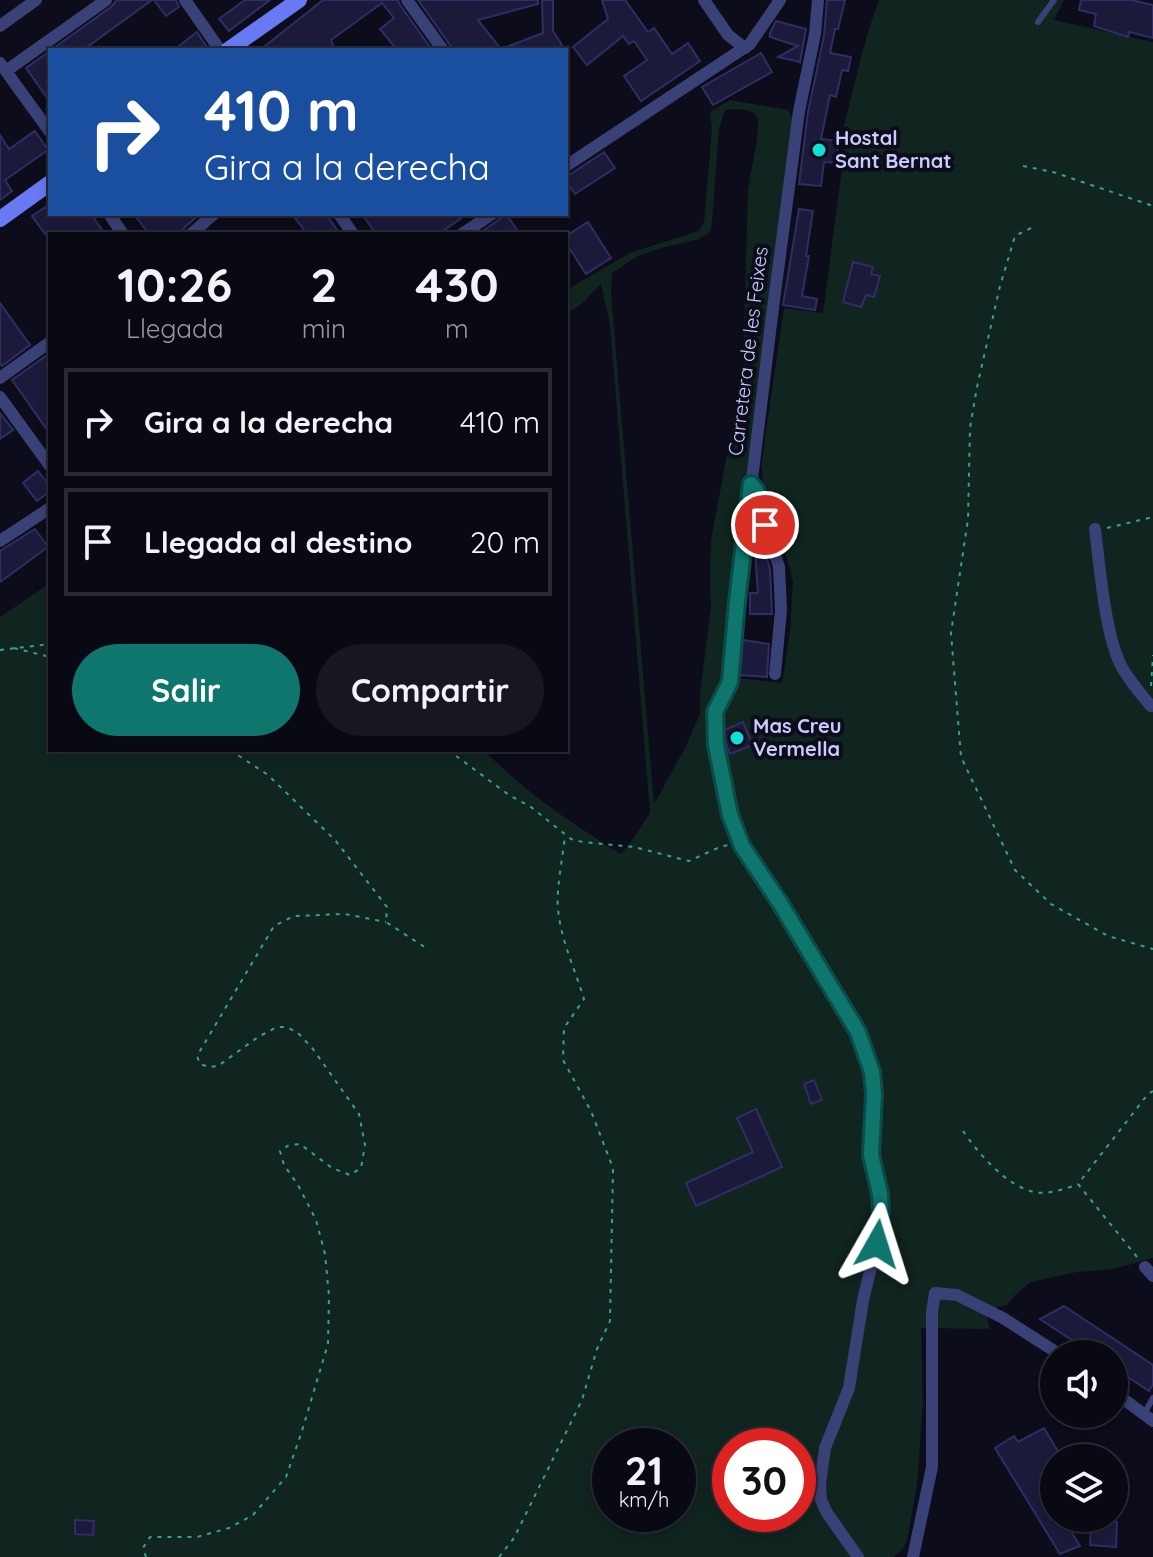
<!DOCTYPE html>
<html lang="es">
<head>
<meta charset="utf-8">
<style>
	body { margin:0; font-family:Quicksand,sans-serif; background:#171722; color:#f1f3f6; height:100vh; display:flex; flex-direction:column; font-size:30px; white-space:nowrap }
	* { box-sizing:border-box; margin:0 }
	p { font-size:26px; color:#999aa0 }
	.icon { flex:none; width:44px; height:44px; fill:none; stroke:currentColor; stroke-width:2; stroke-linecap:round; stroke-linejoin:round }
	.map { position:relative; flex:1; overflow:hidden }
	.side { position:absolute; left:48px; top:232px; width:520px; height:520px; display:flex; flex-direction:column; background:#090914; border-radius:0px; box-shadow:0 4px 12px #0003,0 0 0 2px #292a34 }
	.side>* { flex:none }
	.guide { position:absolute; left:48px; top:48px; width:520px; height:168px; border-radius:0px; box-shadow:0 4px 12px #0003,0 0 0 2px #292a34; background:#1a4fa0; color:#fff; overflow:hidden }
	.buttons { position:absolute; left:1040px; top:1340px; display:grid; gap:16px }
	.buttons a { display:grid; place-items:center; width:88px; height:88px; border-radius:50%; background:#090914; box-shadow:0 4px 12px #0003,0 0 0 2px #292a34; font-size:40px }
	.speed { position:absolute; left:592px; top:1428px; display:flex; gap:16px; font-size:40px; font-weight:700; text-align:center }
	.speed>* { display:grid; place-content:center; width:104px; height:104px; border-radius:50%; background:#090914; box-shadow:0 4px 12px #0003,0 0 0 2px #292a34; line-height:1 }
	.speed small { font-size:20px; font-weight:400 }
	.speed .limit { border:12px solid #d22; background:#fff; color:#111 }
	.pin { position:absolute; display:grid; place-items:center; width:68px; height:68px; color:#fff; margin:-34px; border:4px solid #fff; border-radius:50%; box-shadow:0 2px 8px #0007 }
	.me { position:absolute; width:88px; margin:-44px; rotate:6deg; stroke-linejoin:round; filter:drop-shadow(0 0 6px #0008) }
	.turn { display:flex; align-items:center; gap:28px; height:168px; padding:0 24px; font-size:36px }
	.turn .icon { width:104px; height:104px; stroke-width:2.5 }
	.turn b { display:block; font-size:56px; line-height:68px }
	.eta { display:flex; justify-content:space-evenly; align-items:center; height:136px; text-align:center }
	.eta b { font-size:48px; font-weight:800; line-height:56px }
	.cta { display:flex; gap:16px; margin-top:auto; padding:16px 24px }
	.cta a { flex:1; height:92px; border-radius:48px; background:#0f766e; color:#fff; font-size:32px; font-weight:800; line-height:92px; text-align:center }
	.cta a+a { background:#171722; color:#f1f3f6 }
	ul { padding:0; list-style:none }
	li { display:flex; align-items:center; gap:24px; height:108px; margin:0 16px 12px; padding:0 8px; border:4px solid #292a34; border-radius:0px }
	li div { flex:1 }
	li b { display:block; font-size:30px }
	li em { font-style:normal }
	.map>svg:first-child { display:block }
	.green { fill:#102420; fill-rule:evenodd }
	.building { fill:#1c1a3a; stroke:#302d64; stroke-width:2 }
	.lines { fill:none; stroke-linecap:round; stroke-linejoin:round }
	.path { stroke:#35a38d; stroke-width:2; stroke-dasharray:4 6; stroke-linecap:butt }
	.service { stroke:#3a4176; stroke-width:6 }
	.minor { stroke:#3a4176; stroke-width:12 }
	.secondary { stroke:#6879f4; stroke-width:16 }
	.route-casing { stroke:#0a4d48; stroke-width:20 }
	.route { stroke:#0f766e; stroke-width:14 }
	.poi-dot { fill:#11dfd6; stroke:#0c0c1a; stroke-width:3 }
	.labels { text-anchor:middle; stroke-width:8; stroke-linejoin:round; paint-order:stroke }
	.poi-label { font-size:20px; font-weight:bold; fill:#cacbfb; stroke:#0c0c1a; text-anchor:start }
	.street-label { font-size:20px; fill:#cacbfb; stroke:#0c0c1a }
</style>
</head>
<body>
<div class="map">
<svg width="1153" height="1557" viewBox="0 0 1153 1557">
	<rect width="100%" height="100%" fill="#0c0c1a"/>
	<path class="green" d="M879 0H1064L1054 20 1153 42V1258L1114 1269 1077 1272 1031 1282 1016 1294 1007 1305 992 1309 987 1316 990 1329 921 1328 923 1404 917 1485 907 1541 902 1550 893 1557H0V617L50 583V750H484C525 792 571 823 621 854L633 839 650 813 610 324 601 284C590 293 581 310 566 312V290L632 252 699 231 704 222 712 128 710 112 730 100 788 110 794 123 729 677 782 683 790 631 793 581 788 562 762 497C761 487 764 476 761 466L784 308 823 313 845 145 839 143C853 95 861 47 879 0ZM736 109 747 110 754 113 758 120 757 140 748 189 743 369 711 540 710 575 711 607 700 694V714L684 750 654 804 611 293 612 273 636 257 661 248 700 239 710 232 712 223 719 128 725 110ZM610 1446H678V1514H610ZM730 1446H798V1514H730Z"/>
	<g class="building">
		<polygon points="117,0 152,0 83,50 51,50 111,7"/>
		<polygon points="154,0 176,0 179,7 166,16"/>
		<polygon points="245,0 270,0 229,31 219,19"/>
		<polygon points="323,0 398,0 400,5 432,50 397,50 380,29 394,18 382,3 331,40 335,50 260,50"/>
		<polygon points="418,0 538,0 538,4 478,20 501,49 543,33 542,0 553,0 553,31 562,45 555,50 452,50 450,45"/>
		<polygon points="602,0 625,0 648,32 654,28 672,54 688,43 700,61 641,101 624,76 647,60 634,41 629,44 623,36 587,65 573,47 608,19"/>
		<polygon points="827,0 845,0 838,29 835,29 830,53 851,57 848,71 842,70 836,97 830,95 821,139 839,141 836,163 824,162 821,186 799,184 808,112 824,36"/>
		<polygon points="1081,0 1131,0 1153,5 1153,38 1129,32 1128,37 1094,26 1096,14 1079,10"/>
		<polygon points="776,21 806,29 800,62 778,57 798,46 770,37 770,33"/>
		<polygon points="197,32 206,46 201,50 174,50"/>
		<polygon points="50,51 50,102 26,68"/>
		<polygon points="761,53 772,72 713,105 702,87"/>
		<polygon points="35,131 48,150 5,180 12,191 0,200 0,135 9,149"/>
		<polygon points="604,152 615,168 575,194 566,181 566,177"/>
		<polygon points="50,204 50,214 91,214 105,234 45,234 32,216"/>
		<polygon points="799,209 813,211 806,256 809,256 802,296 817,299 815,310 783,305"/>
		<polygon points="134,214 200,214 185,227 181,234 149,234"/>
		<polygon points="292,214 326,214 340,234 307,234"/>
		<polygon points="362,214 467,214 439,234 376,234"/>
		<polygon points="506,214 520,234 478,234 497,221"/>
		<polygon points="588,222 611,258 586,274 566,243 566,236"/>
		<polygon points="853,262 873,267 871,274 880,276 874,297 866,295 861,307 843,302"/>
		<polygon points="0,303 30,345 2,366 0,363"/>
		<polygon points="50,353 50,434 12,380"/>
		<polygon points="0,413 13,430 0,439"/>
		<polygon points="38,471 50,486 50,491 37,501 23,483"/>
		<polygon points="35,529 48,547 0,582 0,551"/>
		<polygon points="755,531 758,532 770,569 772,614 750,614 750,593 758,593 755,553 752,553"/>
		<polygon points="743,640 769,644 767,677 740,675"/>
		<polygon points="743,722 753,745 730,754 726,744 724,730"/>
		<polygon points="814,1080 822,1100 811,1104 804,1084"/>
		<polygon points="756,1109 782,1167 696,1206 686,1183 753,1152 737,1118"/>
		<polygon points="1064,1306 1153,1365 1153,1384 1149,1391 1114,1368 1114,1354 1093,1354 1040,1319"/>
		<polygon points="1044,1428 1062,1458 1054,1458 1054,1518 1063,1518 1080,1546 1060,1554 995,1448 1014,1436 1018,1442"/>
		<polygon points="75,1520 94,1521 93,1535 75,1534"/>
		<polygon points="1091,1520 1117,1522 1116,1547 1090,1545"/>
	</g>
	<g class="lines">
		<g class="path">
			<polyline points="1023,166 1053,172 1153,206"/>
			<polyline points="1031,228 1015,236 1000,286 977,387 970,428 968,519 951,633 961,757 1015,870 1051,904 1108,936 1153,949"/>
			<polyline points="1107,528 1153,517"/>
			<polyline points="14,648 50,657"/>
			<polyline points="0,650 50,644"/>
			<polyline points="1151,686 1153,655"/>
			<polyline points="230,750 268,775 335,840 387,907 386,922 426,948"/>
			<polyline points="448,750 509,795 531,807 571,839 583,842 634,847 689,861 720,847 728,845"/>
			<path d="M963 1131C978 1153 1006 1186 1034 1192 1048 1195 1063 1189 1077 1185"/>
			<polyline points="1137,1257 1078,1184 1148,1094 1153,1091"/>
			<polyline points="146,1557 143,1548 150,1537 197,1537 229,1528 253,1515 286,1477 301,1434 328,1344 329,1296 325,1254 316,1220 298,1185 284,1165 280,1151 289,1145 300,1144 332,1168 350,1175 361,1168 365,1145 359,1114 313,1049 298,1033 287,1027 277,1027 258,1037 218,1066 209,1067 200,1064 197,1056 274,926 294,916 345,914 386,922"/>
			<path d="M499 1557 514 1538 582 1400 597 1349 610 1321 613 1168 591 1111 563 1060 564 1028 584 999C575 969 561 941 558 909 556 888 563 857 565 835"/>
		</g>
		<g class="service">
			<polyline points="1038,22 1054,0"/>
			<polyline points="1144,1414 1153,1398"/>
		</g>
		<g class="minor">
			<polyline points="185,0 220,50"/>
			<polyline points="407,0 443,50"/>
			<polyline points="704,0 728,35 745,48"/>
			<polyline points="818,0 815,34 799,111 772,316 737,602 730,682 716,708 714,726 723,785 730,815 742,846 780,903 858,1032 874,1083 871,1155 880,1194 880,1231 863,1300 849,1388 825,1448 820,1484 821,1500 827,1513 858,1557"/>
			<polyline points="0,26 36,0"/>
			<polyline points="0,63 50,132"/>
			<polyline points="6,71 106,0"/>
			<polyline points="566,166 750,44 780,0"/>
			<polyline points="109,214 123,234"/>
			<polyline points="339,214 353,234"/>
			<polyline points="191,234 214,214"/>
			<polyline points="462,234 492,214"/>
			<polyline points="0,378 50,342"/>
			<polyline points="0,397 50,466"/>
			<polyline points="753,486 779,567 781,610 775,674"/>
			<path d="M1095 529C1100 567 1105 640 1124 671 1132 683 1142 696 1151 706"/>
			<polyline points="0,541 50,508"/>
			<polyline points="1145,1267 1153,1276"/>
			<polyline points="1114,1392 1153,1421"/>
			<polyline points="913,1557 932,1467 932,1312 935,1293 957,1295 1003,1318 1059,1354"/>
		</g>
		<g class="secondary">
			<polyline points="228,50 299,0"/>
			<polyline points="0,219 50,183"/>
		</g>
	</g>
	<g class="lines">
		<defs>
			<polyline id="route" points="765,525 756,490 751,484 737,602 730,682 715,712 716,745 730,815 742,846 780,903 858,1032 872,1072 874,1094 871,1155 880,1194 881,1211 877,1244"/>
		</defs>
		<use href="#route" class="route-casing"/>
		<use href="#route" class="route"/>
	</g>
	<g class="poi-dot">
		<circle cx="819" cy="150" r="8"/>
		<circle cx="737" cy="738" r="8"/>
	</g>
	<g class="labels">
		<g class="poi-label">
			<text x="835" y="145">Hostal<tspan x="835" dy="23">Sant Bernat</tspan></text>
			<text x="753" y="733">Mas Creu<tspan x="753" dy="23">Vermella</tspan></text>
		</g>
		<g class="street-label">
			<text transform="translate(748 351) rotate(-83)" y="7">Carretera de les Feixes</text>
		</g>
	</g>
</svg>
<div class="buttons">
<a><svg class="icon" aria-label="sound" viewBox="0 0 24 24"><path d="M4 9h4l5-4v14l-5-4H4zM17 9q2 3 0 6"/></svg></a>
<a><svg class="icon" aria-label="layers" viewBox="0 0 24 24"><path d="M12 4l9 5-9 5-9-5zM3 14l9 5 9-5"/></svg></a>
</div>
<div class="speed"><div>21<small>km/h</small></div><div class="limit">30</div></div>
<div class="pin" style="left:765px;top:525px;background:#d93025"><svg class="icon" aria-label="arrive" viewBox="0 0 24 24"><path d="M6 21V4h12l-3 4 3 4H6"/></svg></div>
<svg class="me" style="left:877px;top:1244px" viewBox="-20 -20 40 40"><path d="M0-17L14 15 0 8-14 15z" fill="#0f766e" stroke="#fff" stroke-width="4"/></svg>
<div class="guide">
<div class="turn"><svg class="icon" aria-label="right" viewBox="0 0 24 24"><path d="M7 20v-9h11M14 6l5 5-5 5"/></svg><div><b>410 m</b>Gira a la derecha</div></div>
</div>
<section class="side">
<div class="eta">
<div><b>10:26</b><p>Llegada</p></div>
<div><b>2</b><p>min</p></div>
<div><b>430</b><p>m</p></div>
</div>
<ul>
<li><svg class="icon" aria-label="right" viewBox="0 0 24 24"><path d="M7 20v-9h11M14 6l5 5-5 5"/></svg><div><b>Gira a la derecha</b></div><em>410 m</em></li>
<li><svg class="icon" aria-label="arrive" viewBox="0 0 24 24"><path d="M6 21V4h12l-3 4 3 4H6"/></svg><div><b>Llegada al destino</b></div><em>20 m</em></li>
</ul>
<div class="cta"><a>Salir</a><a>Compartir</a></div>
</section>
</div>
</body>
</html>
